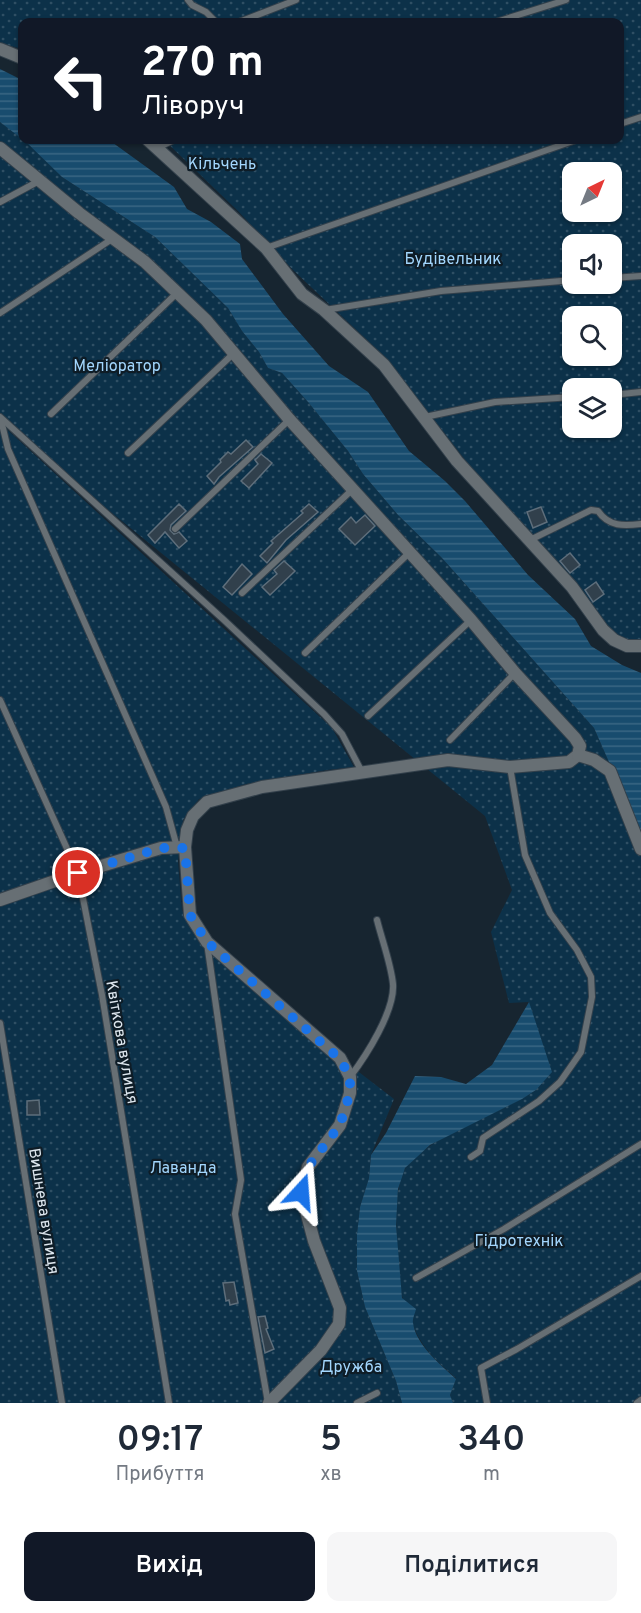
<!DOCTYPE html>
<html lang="uk">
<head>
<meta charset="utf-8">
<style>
	body { margin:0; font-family:Overpass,sans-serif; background:#f6f6f7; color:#1f2937; height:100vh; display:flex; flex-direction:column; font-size:22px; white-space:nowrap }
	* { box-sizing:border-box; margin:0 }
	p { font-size:20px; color:#747a83 }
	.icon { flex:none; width:33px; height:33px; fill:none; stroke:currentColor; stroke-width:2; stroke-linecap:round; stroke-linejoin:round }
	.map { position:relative; height:1403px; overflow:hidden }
	.drawer { display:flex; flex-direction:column; background:#fff; flex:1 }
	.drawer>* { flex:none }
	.banner { position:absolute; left:18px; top:18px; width:606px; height:126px; border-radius:12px; box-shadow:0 2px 4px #0004; background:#111827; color:#fff; overflow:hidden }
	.needle { width:39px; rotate:43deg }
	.tools { position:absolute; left:562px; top:162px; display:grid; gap:12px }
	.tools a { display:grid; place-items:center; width:60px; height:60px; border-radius:12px; background:#fff; box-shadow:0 2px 4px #0004; font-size:30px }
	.pin { position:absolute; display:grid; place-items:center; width:51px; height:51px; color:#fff; margin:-26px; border:3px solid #fff; border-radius:50%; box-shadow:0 2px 6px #0007 }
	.me { position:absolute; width:66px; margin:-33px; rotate:19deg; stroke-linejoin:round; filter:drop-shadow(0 0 4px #0008) }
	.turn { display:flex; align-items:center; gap:21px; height:126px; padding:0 24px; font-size:27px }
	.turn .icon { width:78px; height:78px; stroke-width:2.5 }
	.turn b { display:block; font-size:42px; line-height:51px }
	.eta { display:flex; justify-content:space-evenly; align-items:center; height:102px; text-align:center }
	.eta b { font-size:36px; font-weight:600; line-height:42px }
	.action { display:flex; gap:12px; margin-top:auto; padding:12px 24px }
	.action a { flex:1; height:69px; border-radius:12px; background:#111827; color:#fff; font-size:24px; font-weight:600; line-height:69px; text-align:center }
	.action a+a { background:#f6f6f7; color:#1f2937 }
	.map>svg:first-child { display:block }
	.garden { fill:url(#garden-dots); fill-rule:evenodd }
	.water { fill:url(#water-rules) }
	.building { fill:#31404c; stroke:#5e6e7b; stroke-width:1.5 }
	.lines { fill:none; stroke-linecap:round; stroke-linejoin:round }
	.lane-casing { stroke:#33404b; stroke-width:8 }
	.street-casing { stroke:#33404b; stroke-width:14 }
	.lane { stroke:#676f74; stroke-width:6 }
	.street { stroke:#676f74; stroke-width:12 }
	.route { stroke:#1a73e8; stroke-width:10; stroke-dasharray:0 18 }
	.labels { text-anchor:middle; stroke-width:4.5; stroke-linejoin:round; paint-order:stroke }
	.park-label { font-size:16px; fill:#a2d6fd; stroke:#0e1c26 }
	.street-label { font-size:16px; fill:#dde6ee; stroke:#0e1c26 }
</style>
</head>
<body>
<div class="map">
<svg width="641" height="1403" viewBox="0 0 641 1403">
	<defs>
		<pattern id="garden-dots" width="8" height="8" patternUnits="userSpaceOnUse" patternTransform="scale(1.5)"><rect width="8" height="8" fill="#0c3149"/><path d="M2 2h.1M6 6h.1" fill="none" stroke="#2f4f64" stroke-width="1.8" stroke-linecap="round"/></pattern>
		<pattern id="water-rules" width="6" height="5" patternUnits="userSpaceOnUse" patternTransform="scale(1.5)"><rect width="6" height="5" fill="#184c6e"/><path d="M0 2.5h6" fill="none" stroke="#396683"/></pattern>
	</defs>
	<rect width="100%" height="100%" fill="#172530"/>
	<g class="garden">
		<path d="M0 0H641V640L624 642 604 626 480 479 386 358 293 270 238 211 164 140H620V22H22V49L0 43ZM573 172H612V212H573ZM573 244H612V284H573ZM573 316H612V356H573ZM573 388H612V428H573Z"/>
		<path d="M0 122 28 142 62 177 155 237 228 308 242 331 259 352 268 368 282 373 308 402 348 451 363 474 398 515 442 558 594 728 641 835V1403H453L450 1395 456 1378C443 1367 428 1354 419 1338 415 1331 404 1304 402 1296 397 1270 390 1185 407 1166 441 1128 495 1117 536 1090L529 1002 509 1003 491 932 512 890 485 816 0 422Z"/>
		<polygon points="0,423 332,728 354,767 327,770 246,784 199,799 183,820 178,861 182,910 199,941 286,1016 394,1099 371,1155 369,1178 360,1207 357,1234 357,1271 365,1307 396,1381 402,1403 0,1403"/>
	</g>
	<g class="water">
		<polygon points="0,69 22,80 22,139 0,122"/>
		<polygon points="24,140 109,140 174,187 187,209 211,222 240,244 242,259 283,314 329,366 368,392 409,451 445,481 465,501 528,575 575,619 591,646 622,665 641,673 641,835 594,728 442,558 398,515 363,474 348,451 308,402 282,373 268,368 259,352 242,331 228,308 155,237 62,177"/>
		<path d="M529 1002 552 1072 536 1090 522 1099 430 1145 405 1168 398 1189 396 1225 402 1298 416 1309C415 1314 412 1319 413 1323 416 1345 441 1365 456 1379L450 1395 453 1403H402L396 1381 365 1307 357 1271V1234L360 1207 369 1178 371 1155 386 1133 415 1076 441 1077 466 1084 492 1065Z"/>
	</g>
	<g class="building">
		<polygon points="246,440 253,447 219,477 214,484 207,476 221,462 220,460 228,452 231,454"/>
		<polygon points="261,454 272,463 249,488 241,481 258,464 255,460"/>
		<polygon points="179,504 186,511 171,525 170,530 174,534 179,532 187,541 179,548 165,532 155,543 148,535"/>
		<polygon points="309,504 318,512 286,540 267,563 260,556 273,543 271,541 303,513 301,511"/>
		<polygon points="541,507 547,522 533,528 527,512"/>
		<polygon points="365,515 375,526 355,545 339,529 351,517 356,523"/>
		<polygon points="570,553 580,565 570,573 560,561"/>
		<polygon points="284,561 295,571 270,595 262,587 277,574 274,570"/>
		<polygon points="242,564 252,574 232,595 223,587"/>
		<polygon points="596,582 604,594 593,602 585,590"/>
		<polygon points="39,1100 40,1115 27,1115 27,1101"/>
		<polygon points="234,1282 238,1303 230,1305 229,1300 226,1301 223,1283"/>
		<polygon points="265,1316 268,1328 266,1329 274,1349 265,1353 258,1317"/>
	</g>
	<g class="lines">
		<defs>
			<g id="lane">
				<polyline points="188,0 192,5 206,12 216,22"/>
				<polyline points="239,22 296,0"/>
				<polyline points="496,22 566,0"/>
				<polyline points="620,124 641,117"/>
				<polyline points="157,148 174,140"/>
				<polyline points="0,202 39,181"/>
				<polyline points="266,248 576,140"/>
				<polyline points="612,278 641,276"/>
				<polyline points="325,310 441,291 573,280"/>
				<polyline points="0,313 112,239"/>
				<polyline points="612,395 641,392"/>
				<polyline points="51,414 178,292"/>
				<polyline points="0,417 224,620 324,714 342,734 362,772"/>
				<polyline points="425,417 495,402 573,397"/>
				<polyline points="1,420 8,449 166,807 177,847"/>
				<polyline points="128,453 233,354"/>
				<polyline points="175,529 289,420"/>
				<path d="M530 540 591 510 598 511C609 527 624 526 641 524"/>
				<polyline points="242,593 353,489"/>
				<polyline points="305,653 410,552"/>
				<polyline points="0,700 78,873 102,995 169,1403"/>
				<polyline points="368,716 471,620"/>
				<polyline points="450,740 515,673"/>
				<polyline points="207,943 241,1180 235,1214 268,1403"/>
				<polyline points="0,1023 62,1403"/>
				<path d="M350 1077C366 1056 395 1011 393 984 391 964 382 940 377 920"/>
				<polyline points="471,1157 480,1151 483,1138 539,1101 560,1082 581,1052 592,997 591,977 577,950 550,913 525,855 510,767"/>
				<polyline points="416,1278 504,1229 641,1144"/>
				<polyline points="357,1403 377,1393"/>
				<polyline points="487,1403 481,1368 517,1349 641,1276"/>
				<polyline points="637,1403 641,1400"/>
			</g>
			<g id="street">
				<polyline points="0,49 22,58"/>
				<polyline points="148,140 266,248 302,294 324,310 384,365 457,461 572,587 603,630 614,640 627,646 641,646"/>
				<polyline points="0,148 79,213 145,262 206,320 289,419 471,620 515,673 575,738 580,746 578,755 569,762 510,767 448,760 262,787 207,802 193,816 187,830 185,847 190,915 207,942 340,1058 350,1077 350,1093 340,1125 308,1167 301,1192 314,1241 340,1308 339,1324 321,1350 269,1403"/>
				<polyline points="578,755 594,760 610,771 641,849"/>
				<polyline points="0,900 78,873 161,848 185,847"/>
			</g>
		</defs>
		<use href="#lane" class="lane-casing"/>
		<use href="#street" class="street-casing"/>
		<use href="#lane" class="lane"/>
		<use href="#street" class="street"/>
	</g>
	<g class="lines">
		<polyline class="route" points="78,873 161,848 185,848 190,915 207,942 340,1059 350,1077 350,1093 340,1125 308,1167 301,1192"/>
	</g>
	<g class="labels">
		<g class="park-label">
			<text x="222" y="169">Кільчень</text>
			<text x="453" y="264">Будівельник</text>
			<text x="117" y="371">Меліоратор</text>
			<text x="183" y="1173">Лаванда</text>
			<text x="519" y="1246">Гідротехнік</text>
			<text x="351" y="1372">Дружба</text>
		</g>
		<g class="street-label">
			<text transform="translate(123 1042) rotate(80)" y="6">Квіткова вулиця</text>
			<text transform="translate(45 1211) rotate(81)" y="6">Вишнева вулиця</text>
		</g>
	</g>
</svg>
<div class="tools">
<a><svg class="needle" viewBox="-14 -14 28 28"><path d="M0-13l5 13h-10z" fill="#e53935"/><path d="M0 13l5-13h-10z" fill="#747a83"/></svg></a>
<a><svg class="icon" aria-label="sound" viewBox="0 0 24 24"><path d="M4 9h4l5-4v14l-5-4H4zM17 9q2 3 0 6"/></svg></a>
<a><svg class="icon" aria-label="search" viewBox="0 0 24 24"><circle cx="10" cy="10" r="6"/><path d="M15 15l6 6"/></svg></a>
<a><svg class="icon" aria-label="layers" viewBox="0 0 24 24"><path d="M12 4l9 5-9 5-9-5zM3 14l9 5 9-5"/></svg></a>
</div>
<div class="pin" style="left:78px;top:873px;background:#d93025"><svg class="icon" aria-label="arrive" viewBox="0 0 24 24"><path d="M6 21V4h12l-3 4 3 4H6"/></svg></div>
<svg class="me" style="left:301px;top:1192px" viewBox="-20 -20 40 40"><path d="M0-17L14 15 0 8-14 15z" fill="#1a73e8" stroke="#fff" stroke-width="4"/></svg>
<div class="banner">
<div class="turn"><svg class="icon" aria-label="left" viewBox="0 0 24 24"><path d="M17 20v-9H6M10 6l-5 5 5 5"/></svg><div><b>270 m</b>Ліворуч</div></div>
</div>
</div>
<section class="drawer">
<div class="eta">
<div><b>09:17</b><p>Прибуття</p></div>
<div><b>5</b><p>хв</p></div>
<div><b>340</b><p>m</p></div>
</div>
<div class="action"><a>Вихід</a><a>Поділитися</a></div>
</section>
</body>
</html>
